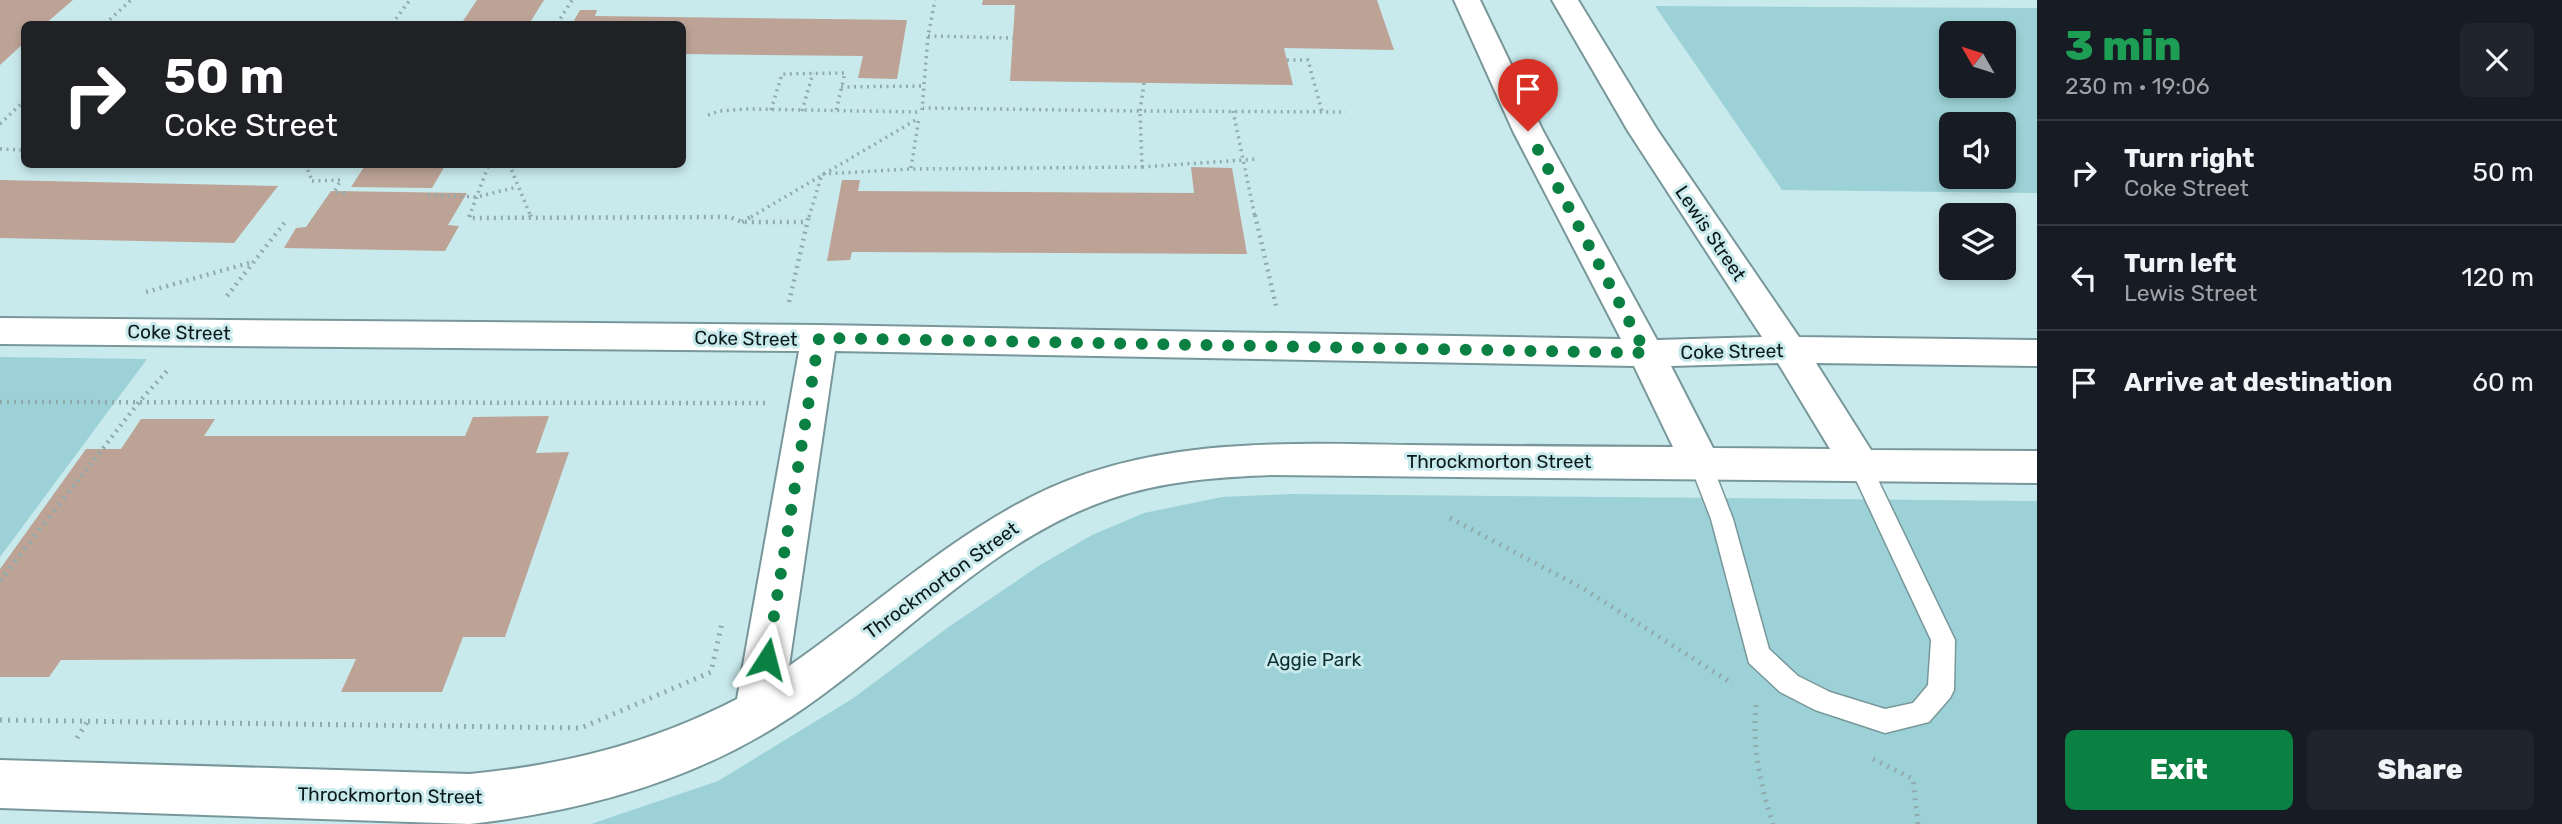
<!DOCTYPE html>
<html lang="en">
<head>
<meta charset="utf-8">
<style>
	body { margin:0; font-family:Rubik,sans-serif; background:#20242c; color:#f1f3f6; height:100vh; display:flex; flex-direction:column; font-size:26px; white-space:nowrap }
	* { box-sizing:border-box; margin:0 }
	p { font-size:23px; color:#9ea1a6 }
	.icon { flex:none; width:38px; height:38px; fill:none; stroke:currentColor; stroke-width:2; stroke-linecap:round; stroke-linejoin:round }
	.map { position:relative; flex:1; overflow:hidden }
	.details { display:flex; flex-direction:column; background:#171b24; width:525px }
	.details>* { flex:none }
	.guide { position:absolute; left:21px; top:21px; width:665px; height:147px; border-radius:10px; box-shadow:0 4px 10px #0003; background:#202124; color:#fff; overflow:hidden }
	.needle { width:46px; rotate:309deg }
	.tools { position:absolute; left:1939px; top:21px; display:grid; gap:14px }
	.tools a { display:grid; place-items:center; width:77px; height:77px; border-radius:10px; background:#171b24; box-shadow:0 4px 10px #0003; font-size:35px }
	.pin { position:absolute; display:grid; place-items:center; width:60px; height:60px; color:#fff; margin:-72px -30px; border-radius:50% 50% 50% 0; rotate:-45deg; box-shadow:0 0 7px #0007 }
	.pin .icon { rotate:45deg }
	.me { position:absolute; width:77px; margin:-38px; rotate:9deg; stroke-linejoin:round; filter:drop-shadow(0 0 5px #0008) }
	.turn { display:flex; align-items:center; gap:24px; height:147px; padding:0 28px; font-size:32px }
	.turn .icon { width:91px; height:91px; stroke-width:2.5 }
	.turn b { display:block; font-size:49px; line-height:60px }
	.round { display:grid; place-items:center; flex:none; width:74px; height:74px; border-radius:10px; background:#20242c }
	.summary { display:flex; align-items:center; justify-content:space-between; height:119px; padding:0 28px }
	h1 { font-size:42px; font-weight:800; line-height:52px; color:#1e9e55 }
	.button { display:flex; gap:14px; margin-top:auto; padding:14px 28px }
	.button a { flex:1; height:80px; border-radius:10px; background:#0b8043; color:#fff; font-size:28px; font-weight:800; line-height:80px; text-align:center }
	.button a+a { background:#20242c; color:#f1f3f6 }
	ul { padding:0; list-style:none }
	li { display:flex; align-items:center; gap:21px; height:105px; padding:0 28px; border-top:2px solid #363941 }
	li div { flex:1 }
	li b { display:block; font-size:26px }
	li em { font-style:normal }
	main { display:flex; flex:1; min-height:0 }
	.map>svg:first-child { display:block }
	.green { fill:#9cd2d7; fill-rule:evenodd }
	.building { fill:#bca396 }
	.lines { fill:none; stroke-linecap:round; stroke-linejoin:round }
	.lane-casing { stroke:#78979a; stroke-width:3 }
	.street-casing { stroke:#78979a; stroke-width:4 }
	.path-far2 { stroke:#90abad; stroke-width:3.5; stroke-dasharray:2 4.5; stroke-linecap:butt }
	.path-far1 { stroke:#90abad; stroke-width:4.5; stroke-dasharray:2 5; stroke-linecap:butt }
	.path { stroke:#90abad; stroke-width:5; stroke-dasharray:2 6; stroke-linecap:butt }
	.lane { fill:#fff; fill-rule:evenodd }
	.street { fill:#fff; fill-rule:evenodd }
	.route { stroke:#0b8043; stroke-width:12; stroke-dasharray:0 21.6 }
	.labels { text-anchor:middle; stroke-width:6; stroke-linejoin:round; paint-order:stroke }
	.street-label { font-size:19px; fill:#0c191a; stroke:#c9eaed }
	.park-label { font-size:19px; fill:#092f32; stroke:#c9eaed }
</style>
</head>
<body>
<main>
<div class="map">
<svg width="2037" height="824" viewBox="0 0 2037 824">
	<rect width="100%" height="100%" fill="#c9eaed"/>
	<g class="green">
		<path d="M1655 6 2037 8V193L1782 190ZM1951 33H2004V86H1951ZM1951 124H2004V177H1951Z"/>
		<polygon points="0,357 147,359 0,557"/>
		<polygon points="1291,494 2037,501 2037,824 591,824 718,781 852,699 950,626 1040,565 1092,535 1144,513 1222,497"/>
	</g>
	<g class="building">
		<polygon points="0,0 73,0 45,24 24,24 24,43 0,65"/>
		<polygon points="477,0 544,0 529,24 461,24"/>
		<polygon points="983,0 1377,0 1394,50 1284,48 1293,85 1010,81 1015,5 982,5"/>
		<polygon points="580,10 597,10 595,16 907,20 897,79 858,78 863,56 682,54 682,24 572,24"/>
		<polygon points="366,164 446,164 432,188 351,187"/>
		<polygon points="1191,167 1232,168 1247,254 852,252 850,260 827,261 842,180 860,180 858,191 1194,193"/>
		<polygon points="0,180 278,186 234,243 0,238"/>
		<polygon points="331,191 467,193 448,225 459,226 445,251 284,248 296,228 306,227"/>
		<polygon points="549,416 536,453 569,452 505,637 463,637 442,692 341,692 356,659 61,660 49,677 0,677 0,569 86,449 121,449 141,419 215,419 204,436 465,436 473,417"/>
	</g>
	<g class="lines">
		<defs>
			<polygon id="lane" points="1700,453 1708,456 1711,462 1733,519 1769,649 1798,676 1830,692 1885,709 1913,703 1928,685 1931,640 1849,465 1852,459 1860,456 1868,459 1955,640 1954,690 1950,698 1929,722 1885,733 1815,710 1780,692 1749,663 1711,519 1689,462 1692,456"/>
			<path id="street" d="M1454 0H1480L1543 131 1657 340 1762 337 1628 131 1552 0H1578L1658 131 1799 337 2037 340V366L1816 363 1871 450 2037 451V483L1272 475C1218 477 1162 481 1110 499 981 543 889 657 775 727 683 784 576 812 470 824L0 808V760L470 774C565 765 652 743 737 699L799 351 0 344V318L819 325 1621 339 1513 131ZM835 351 1634 366 1673 447C1585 447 1497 446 1409 445 1280 443 1149 437 1031 497 943 542 870 610 789 666ZM1778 363 1830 449 1713 448 1671 366Z"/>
		</defs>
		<use href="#lane" class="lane-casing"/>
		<use href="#street" class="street-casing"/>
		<g class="path-far2">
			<polyline points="105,24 131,0"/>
			<polyline points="392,24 410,0"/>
			<polyline points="557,24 572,0"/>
			<polyline points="928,36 1013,38"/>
			<polyline points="1287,60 1308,60 1322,112"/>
			<polyline points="1144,83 1140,111 1346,112"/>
			<polyline points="841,87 924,86"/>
			<polyline points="771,110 782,74 845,73 836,111"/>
			<polyline points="922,110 928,36 935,0"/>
			<polyline points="802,111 813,73"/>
			<polyline points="1233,111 1255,217"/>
			<polyline points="708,115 719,111 746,109 921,112"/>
			<polyline points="0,124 24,101"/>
			<polyline points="0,149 24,150"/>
			<polyline points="305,164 313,182"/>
			<polyline points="509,164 531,217"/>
			<polyline points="1142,167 1258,159"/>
			<polyline points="911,168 919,118"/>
			<polyline points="312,181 341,180 334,192 346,193"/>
			<polyline points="428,195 477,197 517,187"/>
			<polyline points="469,217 489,164"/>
			<polyline points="751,217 919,118"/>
			<polyline points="809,217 822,174 911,169 1142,167 1140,111 923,108"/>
		</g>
		<g class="path-far1">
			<polyline points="470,215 469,218 730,217 742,222 807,222"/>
			<polyline points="530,215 532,219"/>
			<polyline points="1255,215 1277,310"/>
			<polyline points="742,222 754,215"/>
			<polyline points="146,292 249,263"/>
			<polyline points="227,296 285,222"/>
			<polyline points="789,302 809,215"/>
			<polyline points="0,402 766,403"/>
			<polyline points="73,487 139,402 167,371"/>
		</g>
		<g class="path">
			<polyline points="1450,518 1584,589 1733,684"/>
			<polyline points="0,581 74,485"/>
			<path d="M1756 705C1752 747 1760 784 1773 824"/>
			<polyline points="0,720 581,728 711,672 722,623"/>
			<polyline points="77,738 87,722"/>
			<polyline points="1873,759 1913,779 1918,824"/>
		</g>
		<use href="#lane" class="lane"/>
		<use href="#street" class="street"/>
	</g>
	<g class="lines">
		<polyline class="route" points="767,659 819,338 1646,353 1528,131"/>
	</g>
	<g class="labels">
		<g class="street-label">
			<text transform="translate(1711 233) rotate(56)" y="7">Lewis Street</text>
			<text transform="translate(179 332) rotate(1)" y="7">Coke Street</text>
			<text transform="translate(746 338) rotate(1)" y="7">Coke Street</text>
			<text transform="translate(1732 351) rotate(-1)" y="7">Coke Street</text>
			<text x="1499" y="468">Throckmorton Street</text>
			<text transform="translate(941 580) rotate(-36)" y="7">Throckmorton Street</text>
			<text transform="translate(390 795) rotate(1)" y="7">Throckmorton Street</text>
		</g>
		<g class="park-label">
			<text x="1314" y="666">Aggie Park</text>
		</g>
	</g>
</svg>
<div class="tools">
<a><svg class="needle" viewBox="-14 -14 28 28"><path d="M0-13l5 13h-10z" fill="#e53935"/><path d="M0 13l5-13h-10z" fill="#9ea1a6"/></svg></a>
<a><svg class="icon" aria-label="sound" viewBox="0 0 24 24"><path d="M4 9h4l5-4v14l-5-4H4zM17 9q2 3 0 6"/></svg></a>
<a><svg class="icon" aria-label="layers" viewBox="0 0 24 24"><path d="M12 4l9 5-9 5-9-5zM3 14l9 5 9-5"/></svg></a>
</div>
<div class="pin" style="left:1528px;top:131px;background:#d93025"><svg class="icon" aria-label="arrive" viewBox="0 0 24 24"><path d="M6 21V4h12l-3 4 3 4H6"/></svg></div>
<svg class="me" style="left:767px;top:659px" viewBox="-20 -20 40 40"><path d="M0-17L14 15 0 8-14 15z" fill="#0b8043" stroke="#fff" stroke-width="4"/></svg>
<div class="guide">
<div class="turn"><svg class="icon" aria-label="right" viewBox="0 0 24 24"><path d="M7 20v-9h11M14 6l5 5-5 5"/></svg><div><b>50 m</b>Coke Street</div></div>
</div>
</div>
<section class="details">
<div class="summary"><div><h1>3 min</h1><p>230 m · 19:06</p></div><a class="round"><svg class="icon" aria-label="close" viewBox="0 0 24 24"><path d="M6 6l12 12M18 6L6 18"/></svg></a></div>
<ul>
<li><svg class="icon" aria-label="right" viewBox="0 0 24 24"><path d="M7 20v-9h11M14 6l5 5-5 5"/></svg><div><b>Turn right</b><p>Coke Street</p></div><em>50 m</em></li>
<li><svg class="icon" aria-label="left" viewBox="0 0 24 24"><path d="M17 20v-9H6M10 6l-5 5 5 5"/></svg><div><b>Turn left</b><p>Lewis Street</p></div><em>120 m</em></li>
<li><svg class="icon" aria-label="arrive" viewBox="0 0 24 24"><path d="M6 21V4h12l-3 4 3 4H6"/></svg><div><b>Arrive at destination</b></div><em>60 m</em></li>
</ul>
<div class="button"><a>Exit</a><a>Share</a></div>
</section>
</main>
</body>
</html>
